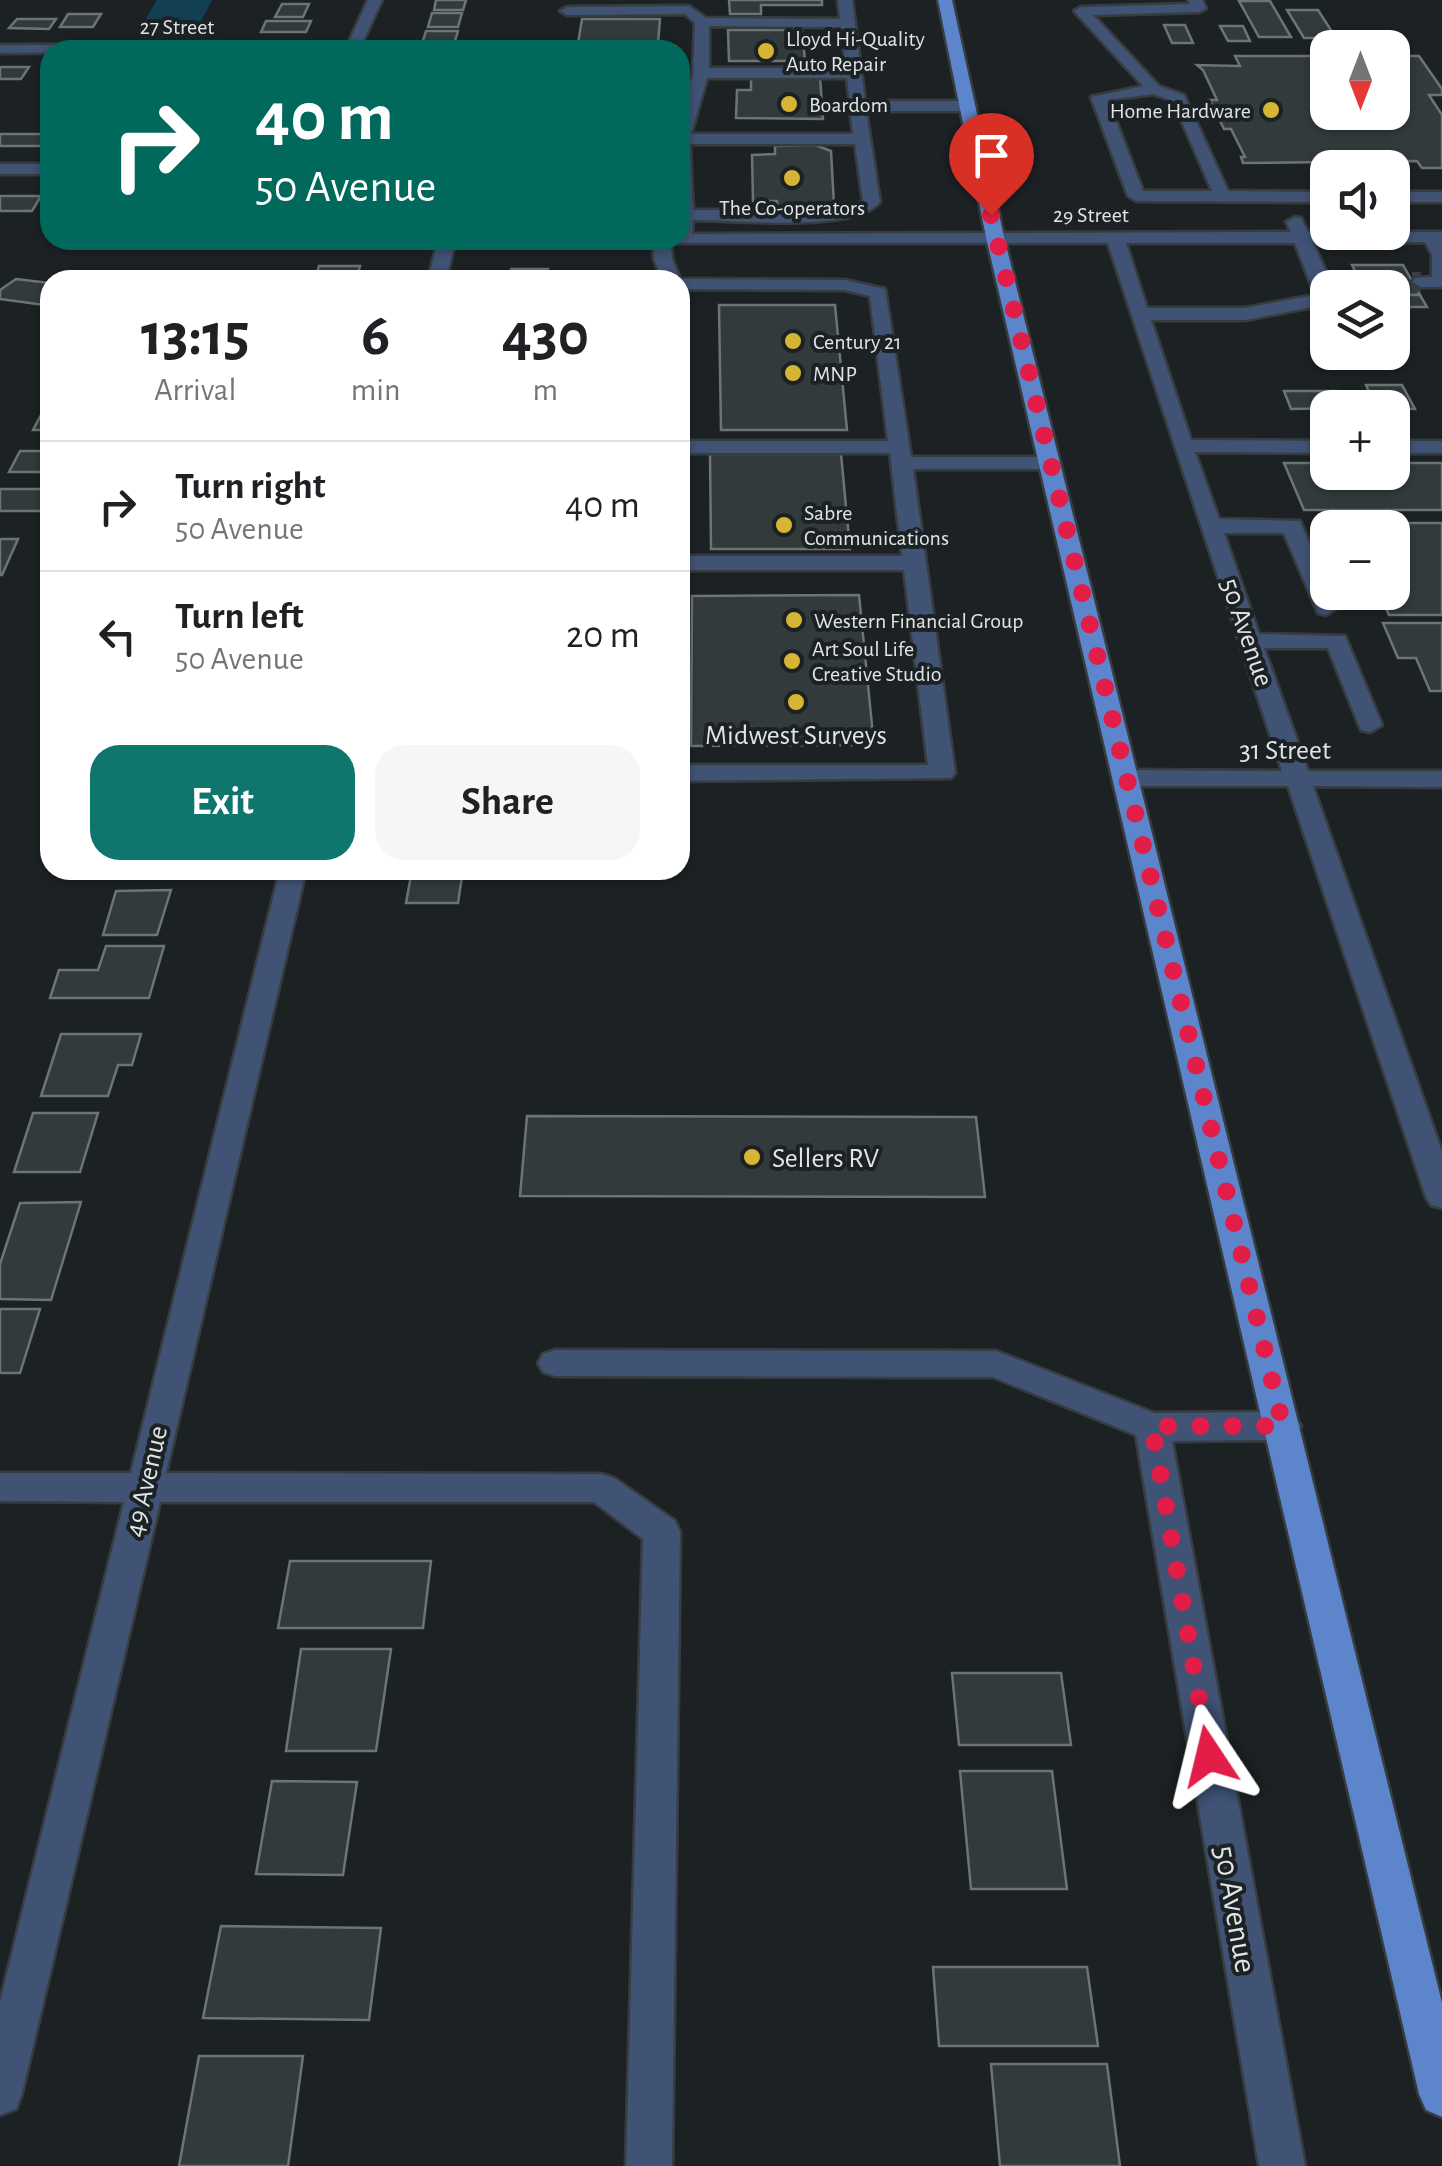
<!DOCTYPE html>
<html lang="en">
<head>
<meta charset="utf-8">
<style>
	body { margin:0; font-family:"Alegreya Sans",sans-serif; background:#f6f6f6; color:#202124; height:100vh; display:flex; flex-direction:column; font-size:38px; white-space:nowrap }
	* { box-sizing:border-box; margin:0 }
	p { font-size:32px; color:#757577 }
	.icon { flex:none; width:55px; height:55px; fill:none; stroke:currentColor; stroke-width:2; stroke-linecap:round; stroke-linejoin:round }
	.map { position:relative; flex:1; overflow:hidden }
	.details { position:absolute; left:40px; top:270px; width:650px; height:610px; display:flex; flex-direction:column; background:#fff; border-radius:30px; box-shadow:0 2px 8px #0004 }
	.details>* { flex:none }
	.hud { position:absolute; left:40px; top:40px; width:650px; height:210px; border-radius:30px; box-shadow:0 2px 8px #0004; background:#00695c; color:#fff; overflow:hidden }
	.needle { width:65px; rotate:180deg }
	.tools { position:absolute; left:1310px; top:30px; display:grid; gap:20px }
	.tools a { display:grid; place-items:center; width:100px; height:100px; border-radius:20px; background:#fff; box-shadow:0 2px 8px #0004; font-size:50px }
	.pin { position:absolute; display:grid; place-items:center; width:85px; height:85px; color:#fff; margin:-102px -42px; border-radius:50% 50% 50% 0; rotate:-45deg; box-shadow:0 0 10px #0007 }
	.pin .icon { rotate:45deg }
	.me { position:absolute; width:110px; margin:-55px; rotate:350deg; stroke-linejoin:round; filter:drop-shadow(0 0 8px #0008) }
	.turn { display:flex; align-items:center; gap:35px; height:210px; padding:0 50px; font-size:45px }
	.turn .icon { width:130px; height:130px; stroke-width:2.5 }
	.turn b { display:block; font-size:70px; line-height:85px }
	.eta { display:flex; justify-content:space-evenly; align-items:center; height:170px; text-align:center }
	.eta b { font-size:60px; font-weight:700; line-height:70px }
	.action { display:flex; gap:20px; margin-top:auto; padding:20px 50px }
	.action a { flex:1; height:115px; border-radius:30px; background:#0f766e; color:#fff; font-size:40px; font-weight:700; line-height:115px; text-align:center }
	.action a+a { background:#f6f6f6; color:#202124 }
	ul { padding:0; list-style:none }
	li { display:flex; align-items:center; gap:30px; height:130px; padding:0 50px; border-top:2px solid #e0e0e0 }
	li div { flex:1 }
	li b { display:block; font-size:38px }
	li em { font-style:normal }
	.map>svg:first-child { display:block }
	.green { fill:#133f54 }
	.building { fill:#323a3b; stroke:#6c7475; stroke-width:2.5 }
	.lines { fill:none; stroke-linecap:round; stroke-linejoin:round }
	.minor-tunnel { stroke:#393e41; stroke-width:20; stroke-dasharray:20 10; stroke-linecap:butt }
	.minor-casing { stroke:#373c3f; stroke-width:5 }
	.major-casing { stroke:#373c3f; stroke-width:5 }
	.minor { fill:#405375; fill-rule:evenodd }
	.major { fill:#5d85cb; fill-rule:evenodd }
	.route { stroke:#e11d48; stroke-width:18; stroke-dasharray:0 32.4 }
	.poi-dot { fill:#d6b534; stroke:#1c2124; stroke-width:4 }
	.labels { text-anchor:middle; stroke-width:8; stroke-linejoin:round; paint-order:stroke }
	.far-street-label { font-size:22px; fill:#e0e4e6; stroke:#1c2124 }
	.far-poi-label { font-size:22px; fill:#e0e4e6; stroke:#1c2124; text-anchor:start }
	.street-label { font-size:28px; fill:#e0e4e6; stroke:#1c2124 }
	.poi-label { font-size:28px; fill:#e0e4e6; stroke:#1c2124 }
	.near-street-label { font-size:32px; fill:#e0e4e6; stroke:#1c2124 }
</style>
</head>
<body>
<div class="map">
<svg width="1442" height="2166" viewBox="0 0 1442 2166">
	<rect width="100%" height="100%" fill="#1c2124"/>
	<polygon class="green" points="157,0 212,0 195,33 137,33"/>
	<g class="building">
		<polygon points="436,0 466,0 463,10 434,10"/>
		<polygon points="729,0 822,0 822,5 761,5 761,14 730,14"/>
		<polygon points="1239,1 1270,1 1291,37 1259,37"/>
		<polygon points="282,4 309,4 303,17 275,17"/>
		<polygon points="1287,10 1318,10 1336,38 1304,38"/>
		<polygon points="432,13 462,13 458,27 428,27"/>
		<polygon points="68,14 101,14 93,27 60,27"/>
		<polygon points="17,19 56,19 49,29 9,28"/>
		<polygon points="582,19 660,19 658,43 646,43 645,50 577,50"/>
		<polygon points="266,21 311,21 306,32 261,32"/>
		<polygon points="1164,25 1185,25 1193,43 1172,43"/>
		<polygon points="1220,26 1243,26 1250,41 1228,41"/>
		<polygon points="728,30 802,30 805,61 729,61"/>
		<polygon points="426,31 458,31 454,44 422,44"/>
		<polygon points="1235,56 1328,56 1328,112 1392,112 1392,56 1419,56 1442,89 1442,95 1429,95 1442,115 1442,168 1422,168 1417,161 1243,163 1241,157 1245,157 1231,129 1224,129 1210,100 1217,100 1203,70 1197,65 1240,66"/>
		<polygon points="0,67 29,67 21,79 0,79"/>
		<polygon points="751,77 820,77 823,119 736,118 737,90 751,90"/>
		<polygon points="0,134 50,134 50,136 43,146 0,146"/>
		<polygon points="815,145 831,151 834,205 818,211 778,211 777,201 753,201 752,155 775,154 775,146"/>
		<polygon points="0,196 41,196 32,211 0,211"/>
		<polygon points="1352,265 1403,265 1420,295 1392,295 1392,288 1364,288"/>
		<polygon points="319,266 360,266 356,280 315,280"/>
		<polygon points="511,269 548,269 546,280 510,280"/>
		<polygon points="16,279 50,283 50,300 44,305 0,299 0,290"/>
		<polygon points="1392,295 1420,295 1427,307 1392,307"/>
		<polygon points="719,305 835,305 847,430 721,430"/>
		<polygon points="1366,385 1402,385 1415,409 1376,408"/>
		<polygon points="1284,391 1337,391 1344,408 1291,409"/>
		<polygon points="48,402 50,430 33,430"/>
		<polygon points="20,451 50,451 50,472 9,472"/>
		<polygon points="710,454 841,454 850,549 711,549"/>
		<polygon points="1284,463 1328,463 1328,472 1392,472 1392,463 1442,463 1442,510 1304,510"/>
		<polygon points="0,489 50,489 50,494 42,511 0,511"/>
		<polygon points="1346,523 1442,523 1442,615 1389,615 1379,592 1392,592 1392,528 1349,528"/>
		<polygon points="0,539 18,539 2,575 0,575"/>
		<polygon points="859,595 874,745 691,746 692,596"/>
		<polygon points="1383,623 1442,623 1442,691 1430,691 1416,658 1398,658"/>
		<polygon points="412,870 463,870 458,903 406,903"/>
		<polygon points="171,890 157,935 103,935 116,891"/>
		<polygon points="106,946 164,946 149,998 50,998 59,970 98,970"/>
		<polygon points="61,1034 141,1034 132,1065 118,1065 108,1096 41,1096"/>
		<polygon points="33,1113 98,1113 80,1172 14,1172"/>
		<polygon points="527,1116 976,1117 985,1197 520,1196"/>
		<polygon points="81,1202 51,1300 0,1299 0,1264 20,1203"/>
		<polygon points="0,1309 40,1309 20,1373 0,1373"/>
		<polygon points="290,1561 431,1561 423,1628 278,1628"/>
		<polygon points="301,1649 391,1649 376,1751 286,1751"/>
		<polygon points="952,1673 1061,1673 1071,1745 959,1745"/>
		<polygon points="960,1771 1052,1771 1067,1889 971,1889"/>
		<polygon points="272,1781 357,1782 343,1875 256,1874"/>
		<polygon points="221,1926 381,1928 369,2020 203,2018"/>
		<polygon points="933,1967 1087,1967 1098,2046 939,2046"/>
		<polygon points="199,2056 303,2056 288,2166 179,2166"/>
		<polygon points="991,2064 1107,2064 1120,2166 1000,2166"/>
	</g>
	<g class="lines">
		<polyline class="minor-tunnel" points="1352,282 1421,282"/>
		<defs>
			<g id="minor">
				<polygon points="368,0 382,0 359,50 0,53 0,45 348,44"/>
				<path d="M838 0H852L865 101H968L976 106 968 111H866L880 202C855 233 735 220 693 220L692 234 1291 232 1286 222 1295 217 1301 218 1308 232H1442V287H1421L1412 282 1415 278 1432 277V254L1425 242 1313 243 1331 283 1328 304 1245 320H1151L1191 440 1328 441V453L1195 452 1219 519 1300 521 1337 608 1326 615 1318 613 1284 533H1224L1259 634 1345 636 1382 725 1370 732 1361 730 1328 648H1264L1308 771H1442V787L1313 786 1442 1152V1208L1431 1205 1426 1197 1288 786H1128L1115 778 1128 770 1282 771 1108 243H674L672 240H680V119L693 73 695 23 685 14 567 15 560 11 567 7 689 6 706 18 840 19ZM709 26 841 27 846 68H709ZM707 78H847L853 134H691ZM690 144H855L863 201 845 210H693ZM1126 243H1295L1315 295 1245 308H1147Z"/>
				<path d="M1188 0H1202L1206 8 1199 12 1093 15 1159 86 1184 95 1228 191 1328 192V202L1136 201 1128 196 1091 97 1143 86 1074 11 1081 7 1190 4ZM1153 94 1173 101 1212 191H1143L1108 100Z"/>
				<rect x="0" y="164" width="50" height="10"/>
				<rect x="1392" y="192" width="50" height="10"/>
				<polygon points="438,240 601,240 592,245 454,246 446,280 428,280"/>
				<polygon points="653,240 671,240 672,259 680,279 845,280 885,289 911,457 1050,457 1060,463 1050,469 913,469 955,773 951,778 680,781 680,765 928,765 904,570 680,570 680,556 902,556 890,453 680,453 680,441 888,441 870,296 845,290 680,289 680,280 662,280 654,259"/>
				<rect x="1392" y="441" width="50" height="12"/>
				<polygon points="280,870 306,870 166,1473 601,1474 614,1478 675,1521 680,1532 672,2166 626,2166 643,1539 594,1502 160,1502 22,2093 16,2109 0,2115 0,2002 124,1502 0,1501 0,1473 131,1473"/>
				<polygon points="555,1350 996,1351 1154,1413 1283,1412 1295,1416 1301,1426 1295,1436 1283,1440 1172,1441 1305,2166 1259,2166 1136,1435 993,1377 555,1376 543,1372 538,1363 543,1354"/>
			</g>
			<polygon id="major" points="938,0 952,0 1004,237 1442,2003 1442,2117 1426,2110 1419,2094 986,237"/>
		</defs>
		<use href="#minor" class="minor-casing"/>
		<use href="#major" class="major-casing"/>
		<use href="#minor" class="minor"/>
		<use href="#major" class="major"/>
	</g>
	<g class="lines">
		<polyline class="route" points="991,215 1283,1426 1152,1426 1209,1756"/>
	</g>
	<g class="poi-dot">
		<circle cx="766" cy="51" r="10"/>
		<circle cx="789" cy="104" r="10"/>
		<circle cx="1271" cy="110" r="10"/>
		<circle cx="792" cy="178" r="10"/>
		<circle cx="793" cy="341" r="10"/>
		<circle cx="793" cy="373" r="10"/>
		<circle cx="784" cy="525" r="10"/>
		<circle cx="794" cy="620" r="10"/>
		<circle cx="792" cy="661" r="10"/>
		<circle cx="796" cy="702" r="10"/>
		<circle cx="752" cy="1157" r="10"/>
	</g>
	<g class="labels">
		<g class="far-street-label">
			<text x="177" y="34">27 Street</text>
			<text x="1091" y="222">29 Street</text>
		</g>
		<g class="far-poi-label">
			<text x="786" y="46">Lloyd Hi-Quality<tspan x="786" dy="25">Auto Repair</tspan></text>
			<text x="809" y="112">Boardom</text>
			<text x="1251" y="118" text-anchor="end">Home Hardware</text>
			<text x="792" y="215" text-anchor="middle">The Co-operators</text>
			<text x="813" y="349">Century 21</text>
			<text x="813" y="381">MNP</text>
			<text x="804" y="520">Sabre<tspan x="804" dy="25">Communications</tspan></text>
			<text x="814" y="628">Western Financial Group</text>
			<text x="812" y="656">Art Soul Life<tspan x="812" dy="25">Creative Studio</tspan></text>
		</g>
		<g class="street-label">
			<text transform="translate(1248 632) rotate(71)" y="10">50 Avenue</text>
			<text x="1285" y="759">31 Street</text>
			<text transform="translate(145 1481) rotate(-77)" y="10">49 Avenue</text>
		</g>
		<g class="poi-label">
			<text x="796" y="744">Midwest Surveys</text>
			<text x="772" y="1167" text-anchor="start">Sellers RV</text>
		</g>
		<g class="near-street-label">
			<text transform="translate(1236 1909) rotate(80)" y="11">50 Avenue</text>
		</g>
	</g>
</svg>
<div class="tools">
<a><svg class="needle" viewBox="-14 -14 28 28"><path d="M0-13l5 13h-10z" fill="#e53935"/><path d="M0 13l5-13h-10z" fill="#757577"/></svg></a>
<a><svg class="icon" aria-label="sound" viewBox="0 0 24 24"><path d="M4 9h4l5-4v14l-5-4H4zM17 9q2 3 0 6"/></svg></a>
<a><svg class="icon" aria-label="layers" viewBox="0 0 24 24"><path d="M12 4l9 5-9 5-9-5zM3 14l9 5 9-5"/></svg></a>
<a>+</a>
<a>−</a>
</div>
<div class="pin" style="left:991px;top:215px;background:#d93025"><svg class="icon" aria-label="arrive" viewBox="0 0 24 24"><path d="M6 21V4h12l-3 4 3 4H6"/></svg></div>
<svg class="me" style="left:1209px;top:1756px" viewBox="-20 -20 40 40"><path d="M0-17L14 15 0 8-14 15z" fill="#e11d48" stroke="#fff" stroke-width="4"/></svg>
<div class="hud">
<div class="turn"><svg class="icon" aria-label="right" viewBox="0 0 24 24"><path d="M7 20v-9h11M14 6l5 5-5 5"/></svg><div><b>40 m</b>50 Avenue</div></div>
</div>
<section class="details">
<div class="eta">
<div><b>13:15</b><p>Arrival</p></div>
<div><b>6</b><p>min</p></div>
<div><b>430</b><p>m</p></div>
</div>
<ul>
<li><svg class="icon" aria-label="right" viewBox="0 0 24 24"><path d="M7 20v-9h11M14 6l5 5-5 5"/></svg><div><b>Turn right</b><p>50 Avenue</p></div><em>40 m</em></li>
<li><svg class="icon" aria-label="left" viewBox="0 0 24 24"><path d="M17 20v-9H6M10 6l-5 5 5 5"/></svg><div><b>Turn left</b><p>50 Avenue</p></div><em>20 m</em></li>
</ul>
<div class="action"><a>Exit</a><a>Share</a></div>
</section>
</div>
</body>
</html>
